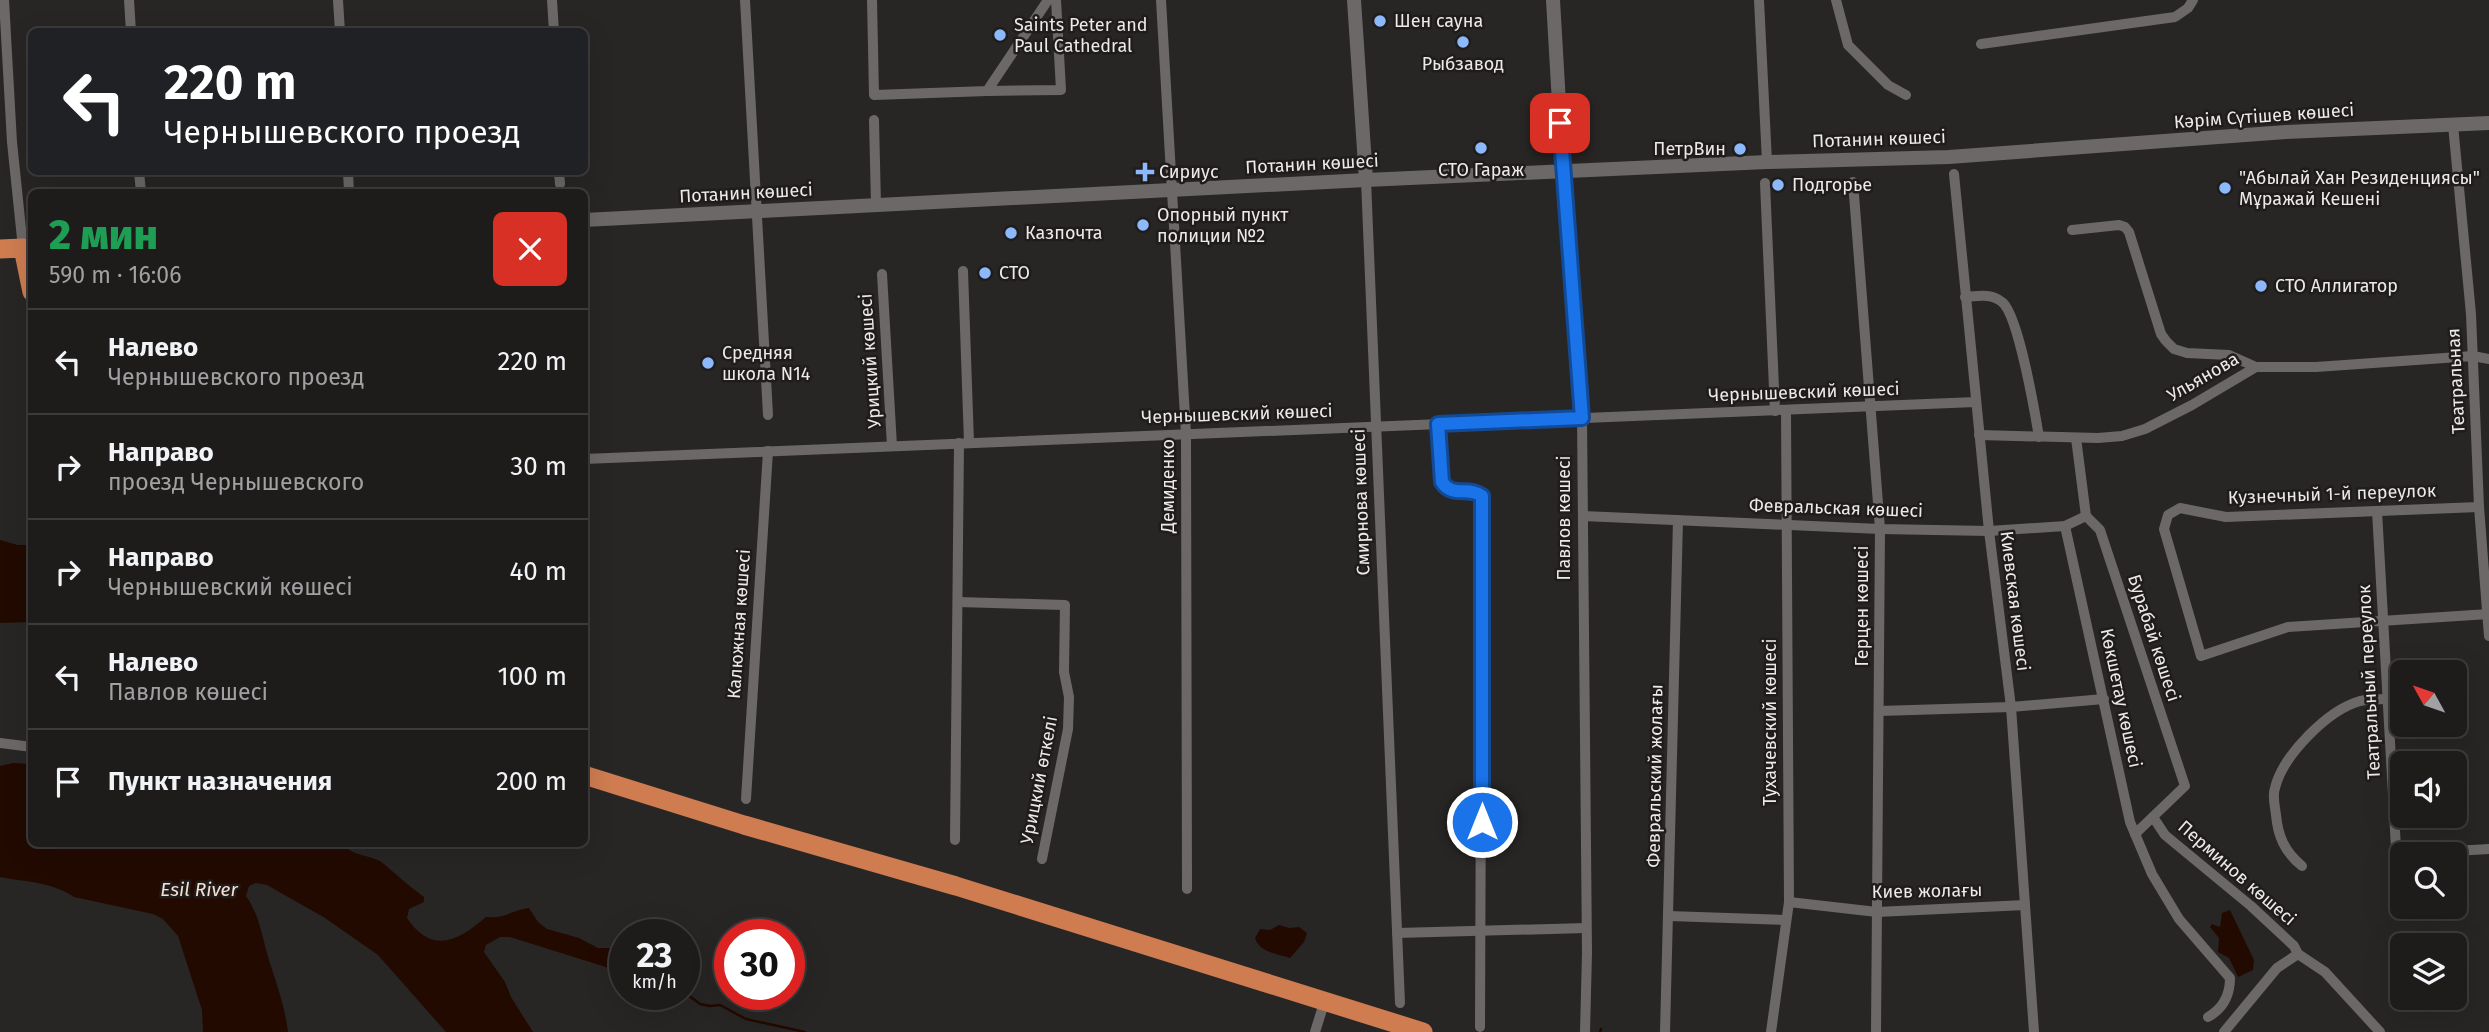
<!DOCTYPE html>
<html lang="ru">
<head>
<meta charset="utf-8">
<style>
	body { margin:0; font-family:"Fira Sans",sans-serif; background:#2b2928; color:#f1f3f6; height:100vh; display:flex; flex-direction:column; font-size:26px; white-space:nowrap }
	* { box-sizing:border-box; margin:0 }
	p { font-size:23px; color:#a1a1a3 }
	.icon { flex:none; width:38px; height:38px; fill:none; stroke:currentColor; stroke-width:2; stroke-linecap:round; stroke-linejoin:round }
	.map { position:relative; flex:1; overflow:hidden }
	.details { position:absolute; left:28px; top:189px; width:560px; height:658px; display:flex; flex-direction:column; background:#1e1c1b; border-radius:10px; box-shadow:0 7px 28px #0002,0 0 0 2px #3c3a3a }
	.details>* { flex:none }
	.hud { position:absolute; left:28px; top:28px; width:560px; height:147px; border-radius:10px; box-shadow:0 7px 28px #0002,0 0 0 2px #3c3a3a; background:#202124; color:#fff; overflow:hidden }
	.needle { width:46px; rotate:310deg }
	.fabs { position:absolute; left:2390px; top:660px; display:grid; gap:14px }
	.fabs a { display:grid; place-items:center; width:77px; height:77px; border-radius:10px; background:#1e1c1b; box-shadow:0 7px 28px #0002,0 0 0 2px #3c3a3a; font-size:35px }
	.speed { position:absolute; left:609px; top:919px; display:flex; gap:14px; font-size:35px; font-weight:700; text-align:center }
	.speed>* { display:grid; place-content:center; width:91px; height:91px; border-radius:50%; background:#1e1c1b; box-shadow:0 7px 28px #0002,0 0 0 2px #3c3a3a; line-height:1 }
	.speed small { font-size:18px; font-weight:400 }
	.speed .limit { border:10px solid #d22; background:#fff; color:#111 }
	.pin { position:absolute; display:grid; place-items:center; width:60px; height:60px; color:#fff; margin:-30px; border-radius:14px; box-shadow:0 4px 10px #0006 }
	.me { position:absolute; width:77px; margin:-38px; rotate:0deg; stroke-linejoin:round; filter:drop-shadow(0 0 5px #0008) }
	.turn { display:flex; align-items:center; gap:24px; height:147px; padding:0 21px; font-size:32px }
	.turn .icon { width:91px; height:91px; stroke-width:2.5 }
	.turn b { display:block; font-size:49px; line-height:60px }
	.round { display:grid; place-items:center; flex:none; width:74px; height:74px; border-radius:10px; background:#2b2928 }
	.overview { display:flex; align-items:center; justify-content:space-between; height:119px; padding:0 21px }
	h1 { font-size:42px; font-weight:800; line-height:52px; color:#1e9e55 }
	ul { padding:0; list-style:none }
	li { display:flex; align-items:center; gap:21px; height:105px; padding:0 21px; border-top:2px solid #3c3a3a }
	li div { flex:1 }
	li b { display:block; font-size:26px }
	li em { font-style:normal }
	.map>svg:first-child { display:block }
	.water { fill:#220a01 }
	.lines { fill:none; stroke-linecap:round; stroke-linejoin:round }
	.stream { stroke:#220a01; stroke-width:2.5 }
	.street { stroke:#6b6867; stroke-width:10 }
	.secondary { stroke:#6b6867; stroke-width:14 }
	.highway { stroke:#cf7c51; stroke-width:19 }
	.route-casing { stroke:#114b97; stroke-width:18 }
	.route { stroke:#1a73e8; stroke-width:12 }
	.poi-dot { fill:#8bb9fc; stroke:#1f1c1b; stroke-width:2.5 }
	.labels { text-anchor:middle; stroke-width:5; stroke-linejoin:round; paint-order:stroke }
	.poi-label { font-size:18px; fill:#eceae9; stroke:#1f1c1b; text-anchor:start }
	.street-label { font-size:18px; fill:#eceae9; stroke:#1f1c1b }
	.water-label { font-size:19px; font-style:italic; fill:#f7dfd3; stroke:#1f1c1b }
</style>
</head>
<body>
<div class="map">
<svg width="2489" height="1032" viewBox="0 0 2489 1032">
	<rect width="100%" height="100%" fill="#282624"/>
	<g class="water">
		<polygon points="0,540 18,545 31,545 31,622 0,623"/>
		<path d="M13 763 31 764 32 844H343C354 858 373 854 384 864 397 875 410 887 424 897V902L409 909 407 918C432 955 458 941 486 917 504 919 513 910 529 908L538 922 547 929 579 938 598 948H612L625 953V973L510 937H500L486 945 484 952 505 982 511 997 533 1032H446L378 955 325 918 267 885 256 883 249 886 246 896C259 914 262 936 268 957 276 982 285 1006 288 1032H203L202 1010 178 936 163 919 153 914 74 897C52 882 26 882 0 877V766Z"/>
		<polygon points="2230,910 2254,960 2253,970 2238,977 2229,958 2218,952 2219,938 2210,927 2212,924 2220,927 2222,913"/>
		<path d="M1279 925 1289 928 1299 927 1307 933 1304 942 1290 958C1277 954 1259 952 1255 938L1260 929 1270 930Z"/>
	</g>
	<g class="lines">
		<g class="stream">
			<polyline points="684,992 700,1004 710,1006 720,1005 746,1019 805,1032"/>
			<polyline points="1600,1032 1601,1029"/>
		</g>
		<g class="street">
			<polyline points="4,0 12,142 23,248"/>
			<polyline points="129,0 131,32"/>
			<polyline points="338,0 340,32"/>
			<polyline points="552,0 554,32"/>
			<polyline points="745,0 768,415"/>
			<polyline points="872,0 874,95 987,91 1048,0"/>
			<polyline points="1161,0 1186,434 1187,889"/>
			<polyline points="1759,0 1767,162"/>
			<polyline points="1836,0 1848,45 1888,85 1906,95"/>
			<polyline points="1981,44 2175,17 2188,8 2193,0"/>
			<polyline points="987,91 1061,90 1056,0"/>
			<polyline points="874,120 876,205"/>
			<polyline points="2453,125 2471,314 2479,507 2489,636"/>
			<polyline points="139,172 141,192"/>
			<polyline points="348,172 349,192"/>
			<polyline points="559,172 560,184"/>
			<polyline points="1563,172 1582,418 1587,953 1585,1032"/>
			<polyline points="1954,174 1989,531 2011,707 2034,1032"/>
			<polyline points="1366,180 1400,1003"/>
			<polyline points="1853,182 1880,529 1876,1032"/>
			<polyline points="1765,183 1775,411"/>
			<polyline points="2072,230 2119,225 2125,227 2129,232 2161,334 2166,341 2174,349 2187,353 2229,355 2256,367"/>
			<polyline points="963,271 969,443"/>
			<polyline points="882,274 892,446"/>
			<path d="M1965 297C1978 296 1991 293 2002 302 2018 314 2035 413 2039 437"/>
			<path d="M1438 424 1442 482C1452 497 1469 487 1482 496L1480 1027"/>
			<polyline points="1979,435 2098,438 2122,436 2145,429 2192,405 2256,367 2316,367 2473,356 2489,359"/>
			<polyline points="2076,438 2086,516 2100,530 2185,786 2135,834"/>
			<polyline points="584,459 1976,402"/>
			<polyline points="2479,507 2226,517 2180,508 2168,515 2164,529 2201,656 2288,627 2489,614"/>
			<polyline points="2377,511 2396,848 2403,854 2489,849"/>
			<polyline points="1583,516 1880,529 1989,531 2065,526 2086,516"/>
			<path d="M2065 526 2130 822 2152 874 2179 919 2230 978C2230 995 2224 1008 2208 1017"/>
			<polyline points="958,602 1065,605 1064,672 1069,697 1068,729 1042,859"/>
			<polyline points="1879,711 2011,707 2104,699"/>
			<polyline points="0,743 32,747"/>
			<polyline points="746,799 768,451"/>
			<polyline points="2153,817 2165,835 2251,906 2294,946 2298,954 2325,972 2380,1032"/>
			<polyline points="955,840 959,443"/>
			<path d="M2302 866C2285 852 2278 837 2276 815 2275 806 2272 796 2275 788 2283 755 2328 710 2360 701 2369 699 2378 699 2387 699"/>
			<polyline points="1789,902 1877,912 2025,905"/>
			<polyline points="1669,916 1785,920"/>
			<polyline points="1397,933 1586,928"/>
			<polyline points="1315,1032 1325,1000"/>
			<polyline points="1665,1032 1678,520"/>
			<polyline points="1771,1032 1789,902 1786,411"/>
			<polyline points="2224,1032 2277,968 2298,954"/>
		</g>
		<g class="secondary">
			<polyline points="1354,0 1366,180"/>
			<polyline points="1553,0 1563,172"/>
			<polyline points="584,220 1366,180 1767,162 1949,157 2286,132 2489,123"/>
		</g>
		<g class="highway">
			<polyline points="0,249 23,248 32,292"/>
			<polyline points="584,775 744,825 956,886 1423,1032"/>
		</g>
	</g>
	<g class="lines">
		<defs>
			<path id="route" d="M1482 822V496C1469 486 1452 498 1442 482L1438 424 1582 418 1560 123"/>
		</defs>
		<use href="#route" class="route-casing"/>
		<use href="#route" class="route"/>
	</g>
	<g class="poi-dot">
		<circle cx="1380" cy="21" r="7"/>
		<circle cx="1000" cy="35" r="7"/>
		<circle cx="1463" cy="42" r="7"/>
		<circle cx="1481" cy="148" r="7"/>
		<circle cx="1740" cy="149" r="7"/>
		<path d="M1141.5 161.5h7v7h7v7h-7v7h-7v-7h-7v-7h7z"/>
		<circle cx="1778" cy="185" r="7"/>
		<circle cx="2225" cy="188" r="7"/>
		<circle cx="1143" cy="225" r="7"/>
		<circle cx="1011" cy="233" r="7"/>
		<circle cx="985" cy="273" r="7"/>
		<circle cx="2261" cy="286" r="7"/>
		<circle cx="708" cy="363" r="7"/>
	</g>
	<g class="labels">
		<g class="poi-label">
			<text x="1394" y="27">Шен сауна</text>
			<text x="1014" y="31">Saints Peter and<tspan x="1014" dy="21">Paul Cathedral</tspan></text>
			<text x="1463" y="70" text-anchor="middle">Рыбзавод</text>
			<text x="1726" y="155" text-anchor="end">ПетрВин</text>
			<text x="1481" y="176" text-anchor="middle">СТО Гараж</text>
			<text x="1159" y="178">Сириус</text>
			<text x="2239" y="184">"Абылай Хан Резиденциясы"<tspan x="2239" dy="21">Мұражай Кешені</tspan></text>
			<text x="1792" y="191">Подгорье</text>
			<text x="1157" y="221">Опорный пункт<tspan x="1157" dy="21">полиции №2</tspan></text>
			<text x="1025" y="239">Казпочта</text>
			<text x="999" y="279">СТО</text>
			<text x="2275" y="292">СТО Аллигатор</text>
			<text x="722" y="359">Средняя<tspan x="722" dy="21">школа N14</tspan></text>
		</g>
		<g class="street-label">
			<text transform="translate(2264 116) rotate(-4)" y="6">Кәрім Сүтішев көшесі</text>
			<text transform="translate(1879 139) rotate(-2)" y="6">Потанин көшесі</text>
			<text transform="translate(1312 164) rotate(-3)" y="6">Потанин көшесі</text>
			<text transform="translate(746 193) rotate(-3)" y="6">Потанин көшесі</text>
			<text transform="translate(870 361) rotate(-94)" y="6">Урицкий көшесі</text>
			<text transform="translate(2203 377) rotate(-30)" y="6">Ульянова</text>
			<text transform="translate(2456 381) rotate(-93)" y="6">Театральная</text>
			<text transform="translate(1804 392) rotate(-2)" y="6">Чернышевский көшесі</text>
			<text transform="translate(1237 414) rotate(-2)" y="6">Чернышевский көшесі</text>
			<text transform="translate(1168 486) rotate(-90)" y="6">Демиденко</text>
			<text transform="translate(2332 494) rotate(-2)" y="6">Кузнечный 1-й переулок</text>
			<text transform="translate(1361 502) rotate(-92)" y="6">Смирнова көшесі</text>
			<text transform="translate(1836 508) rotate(2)" y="6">Февральская көшесі</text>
			<text transform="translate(1564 518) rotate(-90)" y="6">Павлов көшесі</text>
			<text transform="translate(2015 601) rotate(83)" y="6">Киевская көшесі</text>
			<text transform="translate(1862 606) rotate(-90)" y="6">Герцен көшесі</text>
			<text transform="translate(739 624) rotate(-86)" y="6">Калюжная көшесі</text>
			<text transform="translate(2154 638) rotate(72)" y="6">Бурабай көшесі</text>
			<text transform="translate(2369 682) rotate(-93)" y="6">Театральный переулок</text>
			<text transform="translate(2121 698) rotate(78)" y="6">Көкшетау көшесі</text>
			<text transform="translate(1770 722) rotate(-90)" y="6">Тухачевский көшесі</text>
			<text transform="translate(1655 776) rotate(-89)" y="6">Февральский жолағы</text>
			<text transform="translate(1039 780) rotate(-79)" y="6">Урицкий өткелі</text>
			<text transform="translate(2237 873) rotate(41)" y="6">Перминов көшесі</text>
			<text transform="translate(1927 891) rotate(-1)" y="6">Киев жолағы</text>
		</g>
		<g class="water-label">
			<text x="199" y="896">Esil River</text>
		</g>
	</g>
</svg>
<div class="fabs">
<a><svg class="needle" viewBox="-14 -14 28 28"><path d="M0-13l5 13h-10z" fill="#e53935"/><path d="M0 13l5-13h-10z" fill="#a1a1a3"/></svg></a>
<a><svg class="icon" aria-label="sound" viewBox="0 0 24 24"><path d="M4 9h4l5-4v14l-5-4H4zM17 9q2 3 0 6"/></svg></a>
<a><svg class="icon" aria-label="search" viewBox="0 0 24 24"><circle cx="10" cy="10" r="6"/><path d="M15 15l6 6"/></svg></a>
<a><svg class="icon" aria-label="layers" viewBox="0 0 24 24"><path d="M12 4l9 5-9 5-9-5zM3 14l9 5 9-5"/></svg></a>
</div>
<div class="speed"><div>23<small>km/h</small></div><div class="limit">30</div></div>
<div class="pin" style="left:1560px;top:123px;background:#d93025"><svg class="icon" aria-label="arrive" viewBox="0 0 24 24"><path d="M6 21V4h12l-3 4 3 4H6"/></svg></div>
<svg class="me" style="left:1482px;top:822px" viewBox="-20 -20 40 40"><circle r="17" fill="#1a73e8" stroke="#fff" stroke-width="3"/><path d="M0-11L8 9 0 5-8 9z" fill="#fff"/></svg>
<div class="hud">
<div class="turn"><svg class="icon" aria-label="left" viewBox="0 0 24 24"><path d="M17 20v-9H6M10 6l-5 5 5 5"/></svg><div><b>220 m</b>Чернышевского проезд</div></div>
</div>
<section class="details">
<div class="overview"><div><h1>2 мин</h1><p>590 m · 16:06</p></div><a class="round" style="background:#d93025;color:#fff"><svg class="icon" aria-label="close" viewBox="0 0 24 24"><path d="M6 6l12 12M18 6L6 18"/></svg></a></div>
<ul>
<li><svg class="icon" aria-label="left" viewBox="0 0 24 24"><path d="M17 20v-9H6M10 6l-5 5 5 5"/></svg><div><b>Налево</b><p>Чернышевского проезд</p></div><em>220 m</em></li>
<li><svg class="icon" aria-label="right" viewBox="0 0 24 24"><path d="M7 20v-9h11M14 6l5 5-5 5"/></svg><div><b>Направо</b><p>проезд Чернышевского</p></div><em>30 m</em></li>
<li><svg class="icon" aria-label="right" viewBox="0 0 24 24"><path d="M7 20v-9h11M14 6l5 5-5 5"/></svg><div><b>Направо</b><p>Чернышевский көшесі</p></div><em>40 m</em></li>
<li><svg class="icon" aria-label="left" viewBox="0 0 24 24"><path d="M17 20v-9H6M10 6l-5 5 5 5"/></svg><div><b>Налево</b><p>Павлов көшесі</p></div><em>100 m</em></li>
<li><svg class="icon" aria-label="arrive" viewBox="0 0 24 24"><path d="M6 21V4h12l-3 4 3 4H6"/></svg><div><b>Пункт назначения</b></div><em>200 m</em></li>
</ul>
</section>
</div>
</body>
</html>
